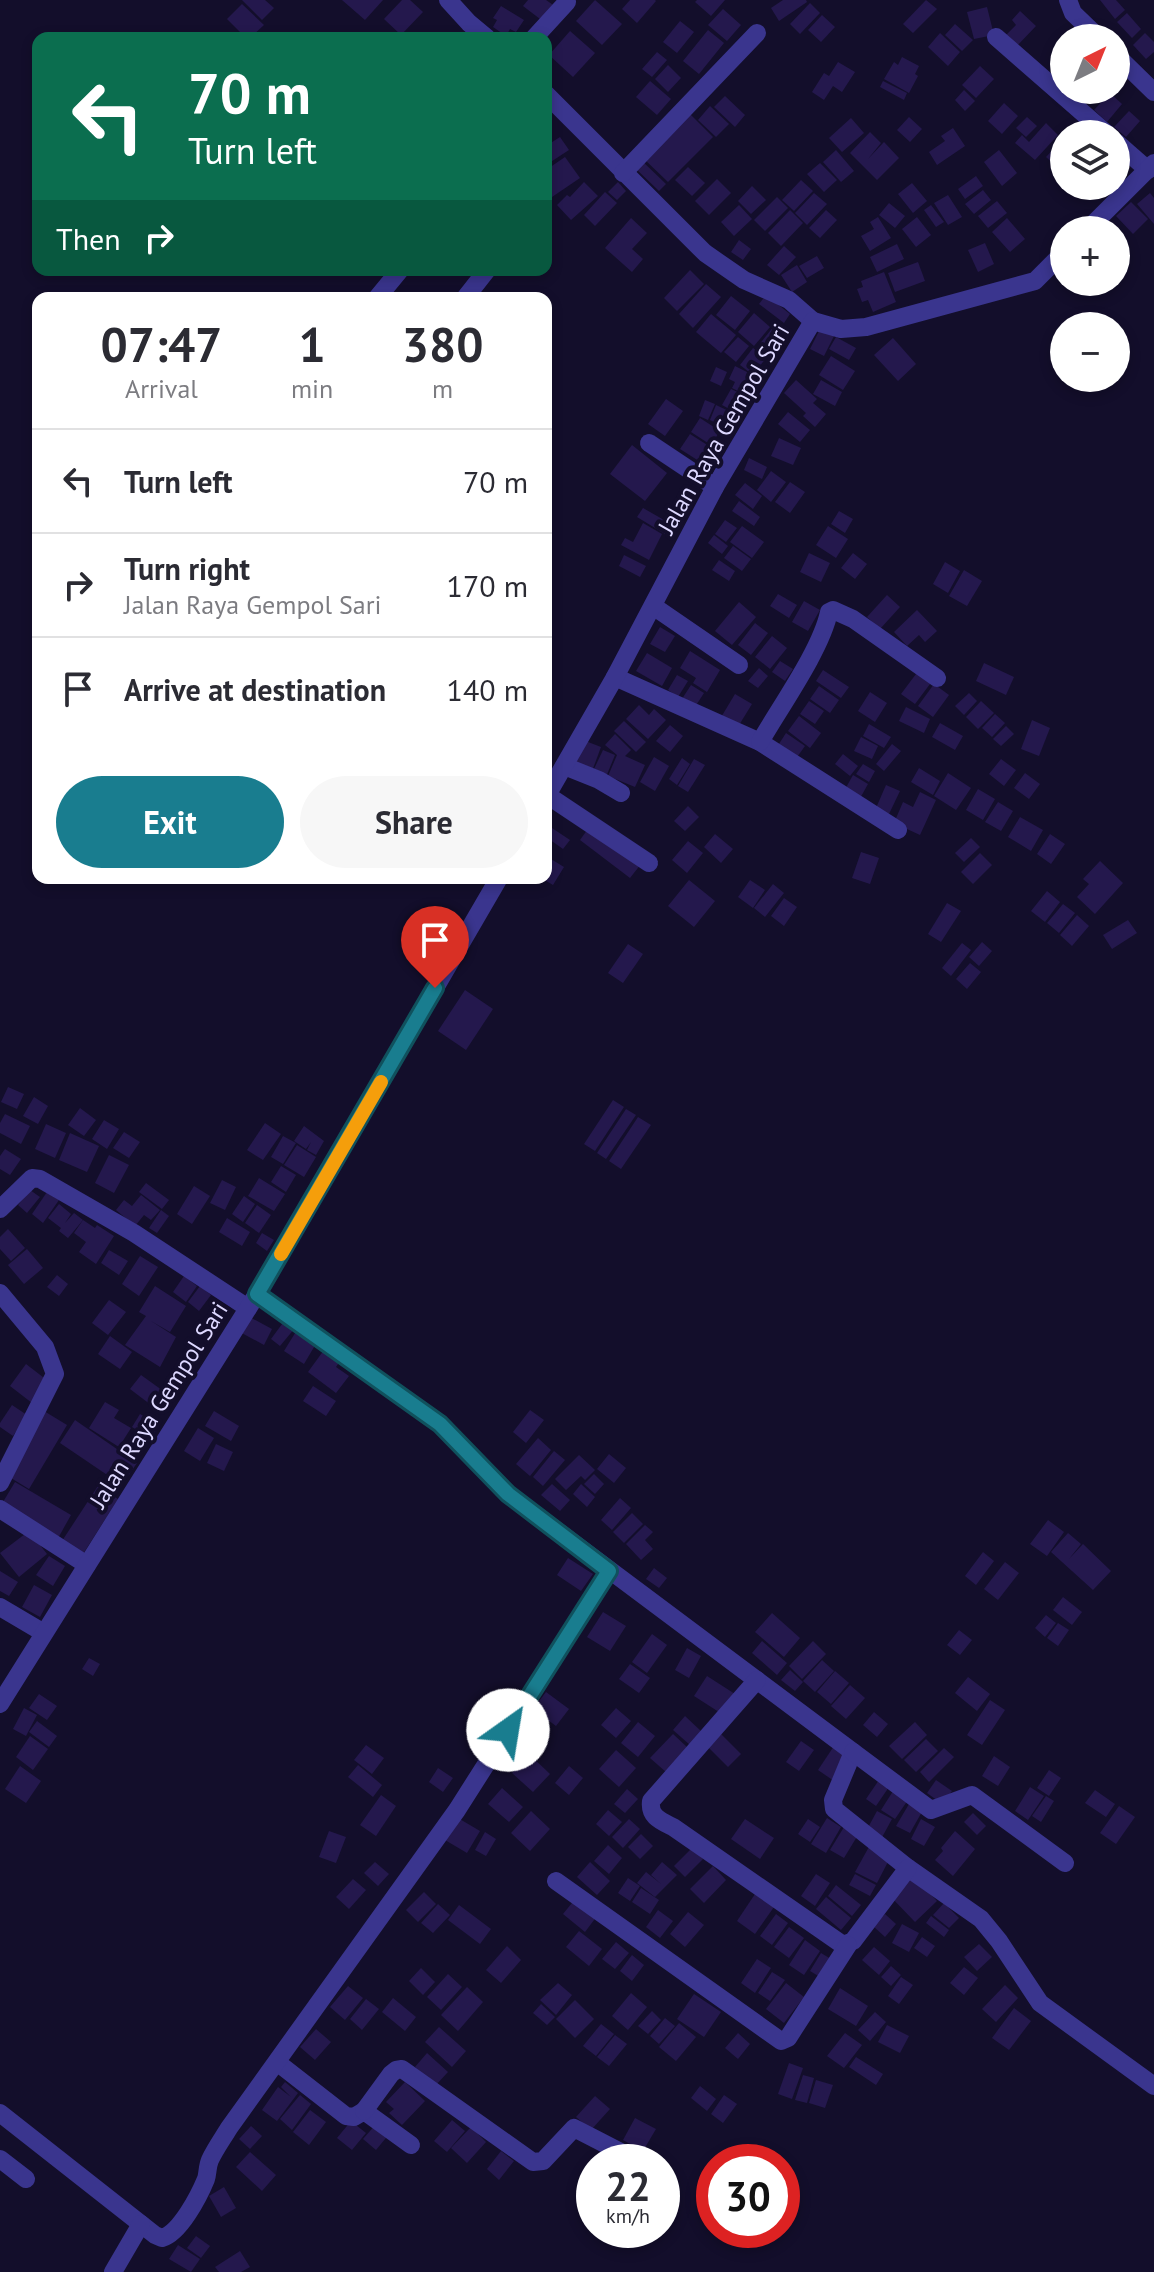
<!DOCTYPE html>
<html lang="en">
<head>
<meta charset="utf-8">
<style>
	body { margin:0; font-family:"PT Sans",sans-serif; background:#f7f7f7; color:#2b2b33; height:100vh; display:flex; flex-direction:column; font-size:30px; white-space:nowrap }
	* { box-sizing:border-box; margin:0 }
	p { font-size:26px; color:#7c7c81 }
	.icon { flex:none; width:44px; height:44px; fill:none; stroke:currentColor; stroke-width:2; stroke-linecap:round; stroke-linejoin:round }
	.map { position:relative; flex:1; overflow:hidden }
	.panel { position:absolute; left:32px; top:292px; width:520px; height:592px; display:flex; flex-direction:column; background:#fff; border-radius:16px; box-shadow:0 4px 12px #0003 }
	.panel>* { flex:none }
	.hud { position:absolute; left:32px; top:32px; width:520px; height:244px; border-radius:16px; box-shadow:0 4px 12px #0003; background:#0b6e4f; color:#fff; overflow:hidden }
	.needle { width:52px; rotate:43deg }
	.fabs { position:absolute; left:1050px; top:24px; display:grid; gap:16px }
	.fabs a { display:grid; place-items:center; width:80px; height:80px; border-radius:50%; background:#fff; box-shadow:0 4px 12px #0003; font-size:40px }
	.speed { position:absolute; left:576px; top:2144px; display:flex; gap:16px; font-size:40px; font-weight:700; text-align:center }
	.speed>* { display:grid; place-content:center; width:104px; height:104px; border-radius:50%; background:#fff; box-shadow:0 4px 12px #0003; line-height:1 }
	.speed small { font-size:20px; font-weight:400 }
	.speed .limit { border:12px solid #d22; background:#fff; color:#111 }
	.pin { position:absolute; display:grid; place-items:center; width:68px; height:68px; color:#fff; margin:-82px -34px; border-radius:50% 50% 50% 0; rotate:-45deg; box-shadow:0 0 8px #0007 }
	.pin .icon { rotate:45deg }
	.me { position:absolute; width:88px; margin:-44px; rotate:32deg; stroke-linejoin:round; filter:drop-shadow(0 0 6px #0008) }
	.turn { display:flex; align-items:center; gap:28px; height:168px; padding:0 24px; font-size:36px }
	.turn .icon { width:104px; height:104px; stroke-width:2.5 }
	.turn b { display:block; font-size:56px; line-height:68px }
	.then { display:flex; align-items:center; height:76px; padding:0 24px; background:#0003; gap:16px; font-size:30px }
	.eta { display:flex; justify-content:space-evenly; align-items:center; height:136px; text-align:center }
	.eta b { font-size:48px; font-weight:600; line-height:56px }
	.button { display:flex; gap:16px; margin-top:auto; padding:16px 24px }
	.button a { flex:1; height:92px; border-radius:48px; background:#197d8f; color:#fff; font-size:32px; font-weight:600; line-height:92px; text-align:center }
	.button a+a { background:#f7f7f7; color:#2b2b33 }
	ul { padding:0; list-style:none }
	li { display:flex; align-items:center; gap:24px; height:104px; padding:0 24px; border-top:2px solid #e1e1e2 }
	li div { flex:1 }
	li b { display:block; font-size:30px }
	li em { font-style:normal }
	.map>svg:first-child { display:block }
	.building { fill:#24184d }
	.lines { fill:none; stroke-linecap:round; stroke-linejoin:round }
	.minor { stroke:#3a358e; stroke-width:18 }
	.route-casing { stroke:#10515d; stroke-width:20 }
	.route { stroke:#197d8f; stroke-width:14 }
	.slow { stroke:#f59e0b; stroke-width:14 }
	.labels { text-anchor:middle; stroke-width:8; stroke-linejoin:round; paint-order:stroke }
	.street-label { font-size:24px; fill:#ddd8ff; stroke:#130e2b }
</style>
</head>
<body>
<div class="map">
<svg width="1154" height="2272" viewBox="0 0 1154 2272">
	<rect width="100%" height="100%" fill="#130e2b"/>
	<g class="building">
		<polygon points="242,0 265,0 274,8 262,20"/>
		<polygon points="342,0 383,0 365,20"/>
		<polygon points="402,0 410,0 423,12 401,35 384,19"/>
		<polygon points="528,0 546,0 556,7 544,22 523,6"/>
		<polygon points="595,0 622,24 602,45 576,21"/>
		<polygon points="630,0 655,0 656,1 637,23 622,9"/>
		<polygon points="697,0 725,0 711,16 695,2"/>
		<polygon points="783,0 806,0 807,2 779,21 771,8"/>
		<polygon points="926,0 937,9 913,33 903,24"/>
		<polygon points="1100,0 1116,0 1125,10 1115,19"/>
		<polygon points="810,3 820,13 800,34 790,24"/>
		<polygon points="242,4 264,25 250,38 246,38 227,19"/>
		<polygon points="501,6 524,20 516,32 510,29 506,36 493,27 497,20 493,18"/>
		<polygon points="987,7 994,35 974,39 967,12"/>
		<polygon points="723,9 741,25 727,41 708,25"/>
		<polygon points="1020,11 1036,26 1016,47 1005,36 1016,25 1012,20"/>
		<polygon points="1127,13 1141,29 1132,38 1117,22"/>
		<polygon points="822,15 835,27 821,42 808,30"/>
		<polygon points="680,21 694,32 677,53 663,42"/>
		<polygon points="955,24 973,40 962,51 945,35"/>
		<polygon points="708,30 724,43 699,74 683,61"/>
		<polygon points="570,31 595,53 573,77 549,55"/>
		<polygon points="940,33 960,52 948,66 928,47"/>
		<polygon points="1145,33 1154,42 1154,52 1146,59 1133,45"/>
		<polygon points="657,52 667,60 652,77 642,69"/>
		<polygon points="902,57 919,66 915,74 918,76 909,93 884,79 894,62 898,65"/>
		<polygon points="838,62 855,72 842,92 833,86 824,100 812,92 824,73 829,76"/>
		<polygon points="668,65 681,78 668,92 655,79"/>
		<polygon points="980,66 994,79 976,98 962,85"/>
		<polygon points="650,81 671,99 657,115 636,97"/>
		<polygon points="883,81 907,93 904,100 880,87"/>
		<polygon points="964,90 975,101 965,111 955,100"/>
		<polygon points="1110,93 1122,104 1107,122 1094,110"/>
		<polygon points="725,96 745,115 735,127 714,107"/>
		<polygon points="1004,103 1018,116 1002,134 988,121"/>
		<polygon points="710,106 729,124 716,137 698,120"/>
		<polygon points="687,111 713,137 668,182 642,157"/>
		<polygon points="1129,111 1140,121 1126,137 1114,127"/>
		<polygon points="909,117 922,129 910,142 897,130"/>
		<polygon points="1027,117 1037,126 1026,137 1016,128"/>
		<polygon points="851,118 864,133 842,152 829,138"/>
		<polygon points="1046,123 1058,135 1035,160 1015,143 1022,135 1029,142"/>
		<polygon points="953,128 965,146 937,165 929,152 945,141 941,136"/>
		<polygon points="870,132 881,143 868,159 884,142 899,158 877,180 850,153"/>
		<polygon points="560,137 569,150 546,165 546,146"/>
		<polygon points="1058,144 1064,149 1064,158 1057,167 1046,157"/>
		<polygon points="836,150 854,171 841,182 823,162"/>
		<polygon points="999,150 1017,173 1002,186 984,162"/>
		<polygon points="565,157 580,178 552,197 546,188 546,170"/>
		<polygon points="640,159 666,184 659,191 633,166"/>
		<polygon points="820,163 837,180 824,192 807,174"/>
		<polygon points="688,167 705,183 692,196 675,180"/>
		<polygon points="976,176 983,186 965,199 958,189"/>
		<polygon points="717,179 731,193 709,215 695,201"/>
		<polygon points="801,180 813,191 794,211 782,200"/>
		<polygon points="584,182 598,196 571,220 557,205 567,195 570,197"/>
		<polygon points="618,182 626,191 617,200 608,192"/>
		<polygon points="912,183 927,201 913,213 898,194"/>
		<polygon points="752,186 766,200 751,214 738,201"/>
		<polygon points="983,190 991,200 974,214 965,204"/>
		<polygon points="605,192 617,203 595,226 584,215"/>
		<polygon points="814,193 827,204 807,225 795,213"/>
		<polygon points="1150,193 1154,198 1154,224 1137,204"/>
		<polygon points="948,195 962,217 948,225 934,203"/>
		<polygon points="777,197 788,208 765,231 754,220"/>
		<polygon points="997,201 1007,213 988,228 978,216"/>
		<polygon points="1131,202 1148,219 1133,234 1116,216"/>
		<polygon points="889,203 905,216 895,228 879,215"/>
		<polygon points="739,205 752,219 734,236 721,222"/>
		<polygon points="931,205 944,222 936,227 924,210"/>
		<polygon points="790,210 803,223 781,246 768,233"/>
		<polygon points="826,210 837,220 820,238 809,228"/>
		<polygon points="878,217 891,238 870,251 861,236 874,229 870,222"/>
		<polygon points="917,217 931,235 916,247 902,229"/>
		<polygon points="631,218 647,233 632,249 643,259 632,272 605,248"/>
		<polygon points="1007,218 1025,239 1010,252 992,232"/>
		<polygon points="739,240 751,249 743,260 731,252"/>
		<polygon points="985,243 994,264 978,272 968,250"/>
		<polygon points="897,244 904,259 877,272 870,257"/>
		<polygon points="784,246 796,257 779,275 767,265"/>
		<polygon points="817,256 824,268 807,278 799,266"/>
		<polygon points="918,262 925,281 895,292 888,273"/>
		<polygon points="797,265 807,282 792,292 781,275"/>
		<polygon points="690,270 704,284 677,311 664,298"/>
		<polygon points="884,272 896,302 873,312 868,300 862,302 857,289 863,287 861,281"/>
		<polygon points="706,284 721,297 693,328 679,314"/>
		<polygon points="766,295 790,314 784,323 759,304"/>
		<polygon points="731,296 750,311 735,330 716,315"/>
		<polygon points="754,313 770,327 754,346 738,332"/>
		<polygon points="711,314 736,335 721,353 696,332"/>
		<polygon points="774,326 784,334 768,354 758,346"/>
		<polygon points="820,329 834,336 824,356 810,349"/>
		<polygon points="738,337 749,346 736,362 724,352"/>
		<polygon points="836,337 856,348 849,360 829,349"/>
		<polygon points="893,338 916,364 898,381 874,355"/>
		<polygon points="753,348 766,358 753,375 740,365"/>
		<polygon points="831,356 855,371 843,390 819,375"/>
		<polygon points="735,366 753,375 744,394 732,388 735,382 729,379"/>
		<polygon points="716,367 727,372 721,386 710,381"/>
		<polygon points="796,380 817,399 813,403 826,414 815,427 803,416 806,413 784,393"/>
		<polygon points="821,380 842,392 835,406 813,394"/>
		<polygon points="731,389 744,395 735,412 722,405"/>
		<polygon points="666,399 683,411 665,436 648,424"/>
		<polygon points="705,400 715,404 708,420 699,416"/>
		<polygon points="716,405 733,413 726,428 710,420"/>
		<polygon points="788,412 810,430 800,442 778,424"/>
		<polygon points="700,418 720,431 711,445 691,432"/>
		<polygon points="690,434 712,448 702,463 680,449"/>
		<polygon points="779,438 801,448 793,465 771,456"/>
		<polygon points="632,445 667,473 645,501 610,474"/>
		<polygon points="749,458 767,467 762,479 744,470"/>
		<polygon points="771,471 786,482 771,502 757,490"/>
		<polygon points="790,482 805,492 790,513 775,502"/>
		<polygon points="745,483 762,496 753,509 735,495"/>
		<polygon points="739,501 760,517 754,526 732,511"/>
		<polygon points="643,508 671,524 665,534 637,517"/>
		<polygon points="839,511 853,519 845,533 831,524"/>
		<polygon points="725,520 737,528 726,542 715,534"/>
		<polygon points="643,523 662,534 649,560 621,545 625,538 633,542"/>
		<polygon points="742,526 764,542 752,558 730,542"/>
		<polygon points="828,526 848,539 836,558 816,545"/>
		<polygon points="714,535 728,546 722,554 708,543"/>
		<polygon points="733,546 751,559 742,571 724,558"/>
		<polygon points="809,553 830,563 821,582 800,572"/>
		<polygon points="853,553 867,564 855,579 841,568"/>
		<polygon points="624,555 646,566 640,577 619,566"/>
		<polygon points="719,560 735,571 729,581 712,570"/>
		<polygon points="945,562 960,571 948,593 933,584"/>
		<polygon points="964,570 982,581 967,606 949,596"/>
		<polygon points="778,594 797,605 789,618 770,606"/>
		<polygon points="887,595 900,607 880,629 867,617"/>
		<polygon points="804,601 820,610 808,631 792,622"/>
		<polygon points="739,602 756,617 732,645 715,631"/>
		<polygon points="917,610 937,631 925,642 919,635 907,646 894,632"/>
		<polygon points="755,623 768,633 751,655 738,645"/>
		<polygon points="660,627 675,636 665,652 650,644"/>
		<polygon points="772,636 787,648 770,669 755,657"/>
		<polygon points="690,651 720,670 707,692 693,683 696,678 680,668"/>
		<polygon points="647,653 672,668 662,686 636,671"/>
		<polygon points="780,661 793,669 785,681 772,672"/>
		<polygon points="984,663 1014,677 1006,695 976,681"/>
		<polygon points="759,668 768,676 758,688 748,681"/>
		<polygon points="823,670 849,687 841,698 816,681"/>
		<polygon points="919,670 933,680 915,704 901,694"/>
		<polygon points="677,675 688,681 678,697 668,690"/>
		<polygon points="934,684 949,695 933,717 918,706"/>
		<polygon points="691,685 704,693 693,710 680,702"/>
		<polygon points="819,686 839,700 830,713 810,699"/>
		<polygon points="870,692 887,703 875,722 858,711"/>
		<polygon points="969,693 977,701 964,715 955,706"/>
		<polygon points="735,694 752,704 736,730 720,719"/>
		<polygon points="809,701 824,711 815,724 800,714"/>
		<polygon points="981,701 994,713 978,729 966,717"/>
		<polygon points="639,705 649,715 654,709 666,720 648,739 626,719"/>
		<polygon points="906,707 930,719 924,733 899,721"/>
		<polygon points="995,714 1005,723 992,737 982,728"/>
		<polygon points="799,716 821,733 810,748 788,731"/>
		<polygon points="1032,720 1050,728 1039,756 1021,749"/>
		<polygon points="624,721 646,742 636,752 614,731"/>
		<polygon points="940,723 963,736 955,750 932,737"/>
		<polygon points="869,724 891,737 884,748 863,736"/>
		<polygon points="670,725 683,736 670,752 656,741"/>
		<polygon points="1006,726 1014,734 1001,746 993,739"/>
		<polygon points="786,733 805,746 795,760 777,747"/>
		<polygon points="615,734 631,750 625,756 645,765 635,787 608,776 617,755 605,745"/>
		<polygon points="861,737 878,746 872,759 854,751"/>
		<polygon points="583,740 601,747 591,774 572,767"/>
		<polygon points="892,744 901,751 884,771 876,764"/>
		<polygon points="603,750 615,755 606,777 593,771"/>
		<polygon points="843,754 858,766 850,776 835,764"/>
		<polygon points="654,757 669,766 655,791 640,782"/>
		<polygon points="682,758 690,764 677,785 669,779"/>
		<polygon points="694,759 705,765 688,792 678,786"/>
		<polygon points="1001,759 1016,770 1004,786 989,774"/>
		<polygon points="863,764 875,771 869,782 856,774"/>
		<polygon points="919,768 940,781 933,795 911,782"/>
		<polygon points="948,773 971,788 956,810 934,796"/>
		<polygon points="1025,773 1040,784 1029,799 1014,788"/>
		<polygon points="853,775 868,784 858,802 843,793"/>
		<polygon points="886,785 900,791 889,814 876,808"/>
		<polygon points="978,789 995,799 983,820 966,810"/>
		<polygon points="920,792 936,800 920,835 894,823 903,802 913,807"/>
		<polygon points="998,802 1013,811 1001,831 985,822"/>
		<polygon points="688,806 699,817 685,831 674,821"/>
		<polygon points="1020,817 1043,830 1031,851 1008,837"/>
		<polygon points="590,826 641,864 630,878 580,840"/>
		<polygon points="552,828 570,840 563,849 546,837"/>
		<polygon points="715,834 733,849 721,863 704,847"/>
		<polygon points="1050,834 1065,844 1051,864 1037,854"/>
		<polygon points="971,838 980,847 964,862 955,853"/>
		<polygon points="688,841 703,853 687,873 672,860"/>
		<polygon points="861,852 879,858 870,884 852,878"/>
		<polygon points="980,853 992,865 973,884 961,872"/>
		<polygon points="546,856 564,867 553,885 541,878 546,878"/>
		<polygon points="1100,861 1123,883 1095,914 1077,897 1089,884 1083,879"/>
		<polygon points="689,880 715,901 694,927 668,906"/>
		<polygon points="750,880 765,890 753,908 738,897"/>
		<polygon points="773,884 784,893 765,917 754,908"/>
		<polygon points="1047,891 1060,902 1045,922 1031,911"/>
		<polygon points="784,898 797,907 784,926 771,916"/>
		<polygon points="947,903 961,911 941,942 928,934"/>
		<polygon points="1063,904 1075,913 1059,933 1047,923"/>
		<polygon points="1077,915 1089,926 1072,946 1060,935"/>
		<polygon points="1128,920 1137,933 1112,949 1103,935"/>
		<polygon points="982,942 992,951 979,966 969,957"/>
		<polygon points="962,943 971,950 951,976 942,968"/>
		<polygon points="628,944 643,954 623,983 608,973"/>
		<polygon points="970,963 981,972 967,989 956,979"/>
		<polygon points="465,990 493,1009 466,1050 438,1031"/>
		<polygon points="8,1087 24,1094 17,1109 1,1102"/>
		<polygon points="34,1097 48,1106 38,1124 23,1116"/>
		<polygon points="613,1100 624,1107 595,1151 584,1144"/>
		<polygon points="80,1108 96,1120 84,1136 68,1125"/>
		<polygon points="626,1109 636,1115 606,1159 597,1153"/>
		<polygon points="5,1114 30,1126 21,1144 0,1133 0,1123"/>
		<polygon points="638,1117 651,1125 621,1169 609,1161"/>
		<polygon points="104,1120 119,1129 107,1149 92,1139"/>
		<polygon points="265,1123 281,1134 263,1160 247,1150"/>
		<polygon points="46,1124 66,1133 55,1158 35,1149"/>
		<polygon points="304,1126 324,1141 316,1155 307,1150 311,1142 306,1149 294,1141"/>
		<polygon points="124,1132 140,1142 129,1158 113,1148"/>
		<polygon points="70,1133 99,1146 87,1172 59,1160"/>
		<polygon points="283,1136 296,1143 283,1164 271,1157"/>
		<polygon points="297,1145 316,1157 304,1177 284,1165"/>
		<polygon points="5,1149 21,1159 10,1175 0,1169 0,1156"/>
		<polygon points="109,1155 129,1165 114,1193 95,1183"/>
		<polygon points="281,1166 296,1175 286,1192 271,1182"/>
		<polygon points="259,1178 285,1194 274,1211 248,1196"/>
		<polygon points="222,1180 236,1187 225,1210 210,1203"/>
		<polygon points="146,1183 169,1200 162,1209 139,1192"/>
		<polygon points="194,1186 210,1196 192,1224 177,1214"/>
		<polygon points="30,1190 40,1197 27,1213 18,1205"/>
		<polygon points="47,1192 59,1200 43,1223 32,1214"/>
		<polygon points="141,1195 160,1210 151,1220 144,1215 135,1226 116,1210 124,1200 132,1206"/>
		<polygon points="244,1196 255,1204 243,1222 232,1214"/>
		<polygon points="59,1204 71,1214 65,1223 74,1213 83,1220 68,1238 59,1231 61,1228 48,1218"/>
		<polygon points="257,1205 271,1215 259,1233 245,1223"/>
		<polygon points="161,1210 169,1216 157,1233 149,1228"/>
		<polygon points="227,1218 250,1232 242,1246 219,1232"/>
		<polygon points="83,1220 95,1228 97,1225 114,1236 96,1264 79,1252 86,1242 74,1233"/>
		<polygon points="8,1229 25,1248 11,1261 0,1249 0,1237"/>
		<polygon points="262,1233 274,1240 267,1251 256,1243"/>
		<polygon points="27,1249 43,1268 24,1284 8,1265"/>
		<polygon points="109,1250 128,1261 119,1275 101,1263"/>
		<polygon points="140,1256 158,1267 139,1296 122,1284"/>
		<polygon points="57,1275 68,1284 59,1296 47,1287"/>
		<polygon points="184,1276 197,1286 186,1302 173,1292"/>
		<polygon points="155,1286 186,1306 170,1332 151,1321 176,1337 160,1367 125,1345 146,1316 139,1312"/>
		<polygon points="200,1286 211,1295 199,1311 188,1302"/>
		<polygon points="109,1300 126,1312 108,1335 92,1323"/>
		<polygon points="246,1315 272,1329 264,1345 238,1331"/>
		<polygon points="285,1320 295,1328 280,1346 271,1339"/>
		<polygon points="297,1330 317,1342 304,1364 284,1351"/>
		<polygon points="110,1336 132,1352 120,1369 98,1354"/>
		<polygon points="324,1350 340,1361 336,1367 349,1376 336,1393 308,1372"/>
		<polygon points="26,1364 48,1381 32,1403 10,1386"/>
		<polygon points="141,1375 166,1393 155,1408 130,1389"/>
		<polygon points="313,1386 336,1401 326,1416 303,1401"/>
		<polygon points="105,1402 119,1410 114,1418 131,1428 119,1447 89,1428"/>
		<polygon points="12,1405 27,1415 13,1436 0,1427 0,1423"/>
		<polygon points="530,1410 544,1420 526,1443 513,1432"/>
		<polygon points="44,1411 67,1425 29,1489 6,1475"/>
		<polygon points="214,1411 239,1426 231,1441 205,1426"/>
		<polygon points="140,1414 159,1425 151,1439 132,1427"/>
		<polygon points="75,1420 137,1463 122,1485 60,1443"/>
		<polygon points="198,1428 214,1438 200,1461 184,1451"/>
		<polygon points="538,1438 551,1450 530,1476 516,1464"/>
		<polygon points="216,1444 233,1452 224,1471 207,1463"/>
		<polygon points="554,1451 565,1460 543,1486 533,1477"/>
		<polygon points="609,1454 626,1468 614,1483 597,1469"/>
		<polygon points="579,1455 595,1470 585,1480 581,1476 566,1490 555,1479"/>
		<polygon points="594,1474 604,1484 595,1494 584,1484"/>
		<polygon points="15,1482 71,1515 57,1540 0,1507"/>
		<polygon points="552,1484 570,1500 560,1511 541,1495"/>
		<polygon points="581,1484 595,1497 587,1507 573,1494"/>
		<polygon points="98,1486 118,1499 83,1554 62,1541"/>
		<polygon points="620,1498 631,1508 612,1530 601,1520"/>
		<polygon points="632,1513 643,1524 624,1543 613,1532"/>
		<polygon points="1048,1520 1064,1532 1047,1556 1030,1544"/>
		<polygon points="645,1525 653,1532 645,1540 653,1549 641,1560 626,1544"/>
		<polygon points="29,1531 47,1554 19,1577 0,1553"/>
		<polygon points="1068,1533 1081,1544 1069,1559 1083,1544 1111,1571 1093,1590 1051,1552"/>
		<polygon points="983,1552 994,1561 976,1585 965,1576"/>
		<polygon points="49,1556 65,1566 53,1586 36,1575"/>
		<polygon points="568,1558 593,1574 581,1591 557,1575"/>
		<polygon points="1005,1562 1019,1573 998,1600 984,1589"/>
		<polygon points="654,1568 667,1578 659,1588 646,1579"/>
		<polygon points="0,1571 18,1582 9,1596 0,1591"/>
		<polygon points="34,1585 52,1595 40,1617 22,1607"/>
		<polygon points="1063,1597 1082,1612 1072,1625 1053,1610"/>
		<polygon points="603,1612 626,1626 610,1651 587,1637"/>
		<polygon points="772,1613 800,1638 784,1657 755,1632"/>
		<polygon points="1046,1615 1056,1623 1045,1637 1035,1628"/>
		<polygon points="1058,1623 1069,1630 1058,1646 1047,1638"/>
		<polygon points="959,1630 972,1640 960,1655 947,1645"/>
		<polygon points="652,1634 667,1645 647,1673 632,1662"/>
		<polygon points="762,1641 787,1663 777,1675 752,1653"/>
		<polygon points="813,1641 826,1654 802,1679 789,1666"/>
		<polygon points="687,1648 701,1656 689,1678 675,1670"/>
		<polygon points="89,1658 100,1664 93,1676 82,1669"/>
		<polygon points="822,1660 834,1671 815,1692 803,1681"/>
		<polygon points="630,1664 650,1678 639,1693 619,1679"/>
		<polygon points="790,1670 803,1682 795,1691 781,1680"/>
		<polygon points="835,1671 849,1683 831,1704 817,1692"/>
		<polygon points="707,1676 735,1694 722,1714 694,1696"/>
		<polygon points="968,1677 990,1694 977,1711 955,1693"/>
		<polygon points="850,1685 865,1698 846,1719 831,1706"/>
		<polygon points="546,1692 569,1709 556,1726 533,1709"/>
		<polygon points="39,1694 57,1706 47,1720 29,1708"/>
		<polygon points="990,1700 1005,1710 982,1745 967,1735"/>
		<polygon points="24,1708 37,1715 26,1736 13,1729"/>
		<polygon points="616,1708 631,1721 616,1738 601,1725"/>
		<polygon points="874,1712 888,1724 877,1737 863,1725"/>
		<polygon points="685,1716 702,1732 690,1745 673,1730"/>
		<polygon points="37,1721 57,1736 49,1747 29,1732"/>
		<polygon points="638,1722 655,1736 638,1757 621,1743"/>
		<polygon points="915,1722 927,1735 902,1759 889,1746"/>
		<polygon points="673,1734 688,1748 666,1772 650,1758"/>
		<polygon points="721,1734 741,1754 728,1767 708,1747"/>
		<polygon points="30,1736 48,1749 33,1770 16,1757"/>
		<polygon points="926,1739 938,1751 916,1772 904,1760"/>
		<polygon points="801,1741 814,1750 799,1771 786,1762"/>
		<polygon points="366,1745 384,1758 372,1774 354,1760"/>
		<polygon points="834,1746 850,1757 834,1781 818,1770"/>
		<polygon points="944,1748 954,1757 929,1782 920,1772"/>
		<polygon points="616,1750 636,1768 619,1787 599,1769"/>
		<polygon points="530,1755 550,1774 533,1792 512,1773"/>
		<polygon points="994,1756 1010,1767 998,1786 982,1776"/>
		<polygon points="358,1765 382,1785 373,1797 348,1777"/>
		<polygon points="20,1766 41,1781 26,1803 5,1789"/>
		<polygon points="569,1766 583,1778 569,1795 555,1783"/>
		<polygon points="438,1768 453,1778 443,1792 429,1782"/>
		<polygon points="1049,1770 1061,1778 1049,1796 1037,1788"/>
		<polygon points="881,1777 891,1784 876,1806 866,1799"/>
		<polygon points="936,1780 952,1791 942,1804 927,1793"/>
		<polygon points="1030,1787 1044,1796 1028,1820 1015,1811"/>
		<polygon points="502,1788 523,1807 509,1822 488,1804"/>
		<polygon points="895,1788 910,1797 895,1819 881,1810"/>
		<polygon points="627,1789 638,1799 625,1813 614,1804"/>
		<polygon points="1095,1790 1115,1804 1106,1817 1085,1803"/>
		<polygon points="381,1795 396,1806 376,1836 360,1825"/>
		<polygon points="1046,1796 1054,1801 1041,1822 1032,1816"/>
		<polygon points="909,1804 923,1810 910,1833 896,1826"/>
		<polygon points="1119,1806 1135,1817 1116,1844 1100,1833"/>
		<polygon points="608,1810 622,1822 609,1836 596,1824"/>
		<polygon points="531,1811 550,1829 530,1851 511,1833"/>
		<polygon points="877,1811 892,1819 880,1841 865,1833"/>
		<polygon points="973,1813 986,1826 977,1835 964,1822"/>
		<polygon points="458,1818 480,1831 467,1853 445,1840"/>
		<polygon points="827,1818 841,1827 826,1853 811,1844"/>
		<polygon points="629,1819 640,1829 623,1848 612,1837"/>
		<polygon points="745,1819 774,1838 760,1859 731,1839"/>
		<polygon points="808,1819 820,1827 810,1842 798,1834"/>
		<polygon points="921,1819 935,1827 924,1846 911,1839"/>
		<polygon points="844,1827 858,1835 844,1858 830,1850"/>
		<polygon points="329,1831 346,1837 336,1863 319,1857"/>
		<polygon points="955,1831 975,1849 953,1876 935,1860 943,1851 941,1848"/>
		<polygon points="485,1832 496,1839 486,1856 475,1850"/>
		<polygon points="641,1834 653,1846 640,1859 628,1847"/>
		<polygon points="608,1845 622,1858 609,1874 594,1861"/>
		<polygon points="870,1845 891,1856 877,1883 855,1872"/>
		<polygon points="692,1848 703,1859 685,1877 674,1866"/>
		<polygon points="375,1862 389,1874 378,1886 364,1873"/>
		<polygon points="590,1862 610,1881 597,1895 577,1877"/>
		<polygon points="662,1862 677,1875 655,1897 637,1883 646,1872 661,1884 651,1875"/>
		<polygon points="713,1866 726,1880 704,1903 690,1889"/>
		<polygon points="816,1874 830,1883 815,1906 801,1896"/>
		<polygon points="855,1874 876,1885 870,1896 849,1885"/>
		<polygon points="913,1876 937,1901 915,1922 891,1897"/>
		<polygon points="628,1878 640,1886 630,1901 618,1893"/>
		<polygon points="353,1879 366,1890 349,1909 336,1897"/>
		<polygon points="836,1885 861,1905 852,1916 828,1896"/>
		<polygon points="641,1888 659,1900 650,1914 632,1902"/>
		<polygon points="424,1892 436,1904 418,1922 406,1910"/>
		<polygon points="755,1894 774,1907 755,1934 737,1921"/>
		<polygon points="826,1897 851,1918 841,1930 816,1909"/>
		<polygon points="576,1898 597,1916 585,1932 563,1914"/>
		<polygon points="944,1903 959,1918 949,1928 933,1915"/>
		<polygon points="438,1904 450,1915 433,1933 421,1923"/>
		<polygon points="459,1905 491,1929 480,1944 448,1920"/>
		<polygon points="658,1910 673,1921 660,1938 646,1927"/>
		<polygon points="688,1912 704,1925 685,1947 670,1934"/>
		<polygon points="776,1914 788,1923 772,1945 760,1936"/>
		<polygon points="885,1914 896,1924 885,1937 873,1926"/>
		<polygon points="931,1916 949,1930 944,1937 926,1923"/>
		<polygon points="902,1924 919,1933 909,1952 892,1943"/>
		<polygon points="789,1927 804,1938 789,1958 774,1947"/>
		<polygon points="579,1931 602,1949 589,1966 566,1947"/>
		<polygon points="922,1937 935,1946 927,1957 914,1948"/>
		<polygon points="805,1940 820,1951 804,1975 789,1965"/>
		<polygon points="616,1942 629,1953 615,1969 602,1959"/>
		<polygon points="979,1944 992,1957 977,1971 964,1957"/>
		<polygon points="507,1946 521,1960 501,1983 486,1970"/>
		<polygon points="874,1947 890,1961 879,1975 862,1960"/>
		<polygon points="821,1953 836,1962 825,1980 810,1971"/>
		<polygon points="632,1955 644,1965 632,1981 620,1971"/>
		<polygon points="757,1959 771,1968 755,1993 741,1983"/>
		<polygon points="891,1966 901,1975 891,1986 881,1977"/>
		<polygon points="964,1967 978,1978 964,1995 950,1983"/>
		<polygon points="421,1968 435,1982 423,1995 409,1981"/>
		<polygon points="772,1972 785,1980 770,2001 758,1993"/>
		<polygon points="448,1974 462,1987 441,2010 427,1997"/>
		<polygon points="901,1977 913,1985 899,2004 888,1996"/>
		<polygon points="558,1983 572,1995 556,2015 540,2000"/>
		<polygon points="786,1983 804,1997 784,2023 766,2009"/>
		<polygon points="1005,1985 1018,1998 996,2022 982,2009"/>
		<polygon points="348,1986 363,1998 345,2020 330,2007"/>
		<polygon points="467,1987 483,2002 458,2031 441,2015"/>
		<polygon points="840,1988 868,2006 856,2026 828,2009"/>
		<polygon points="631,1993 647,2007 628,2030 612,2016"/>
		<polygon points="694,1994 721,2012 704,2037 677,2019"/>
		<polygon points="393,1998 416,2017 405,2031 382,2012"/>
		<polygon points="366,1999 379,2009 362,2030 350,2019"/>
		<polygon points="575,2000 594,2019 575,2038 556,2019"/>
		<polygon points="541,2004 555,2017 547,2025 533,2013"/>
		<polygon points="1014,2008 1031,2021 1009,2050 992,2038"/>
		<polygon points="652,2011 661,2020 648,2034 638,2026"/>
		<polygon points="875,2012 886,2022 870,2041 858,2030"/>
		<polygon points="665,2018 675,2026 659,2044 650,2036"/>
		<polygon points="679,2023 696,2037 676,2061 659,2047"/>
		<polygon points="601,2024 614,2034 596,2056 583,2046"/>
		<polygon points="887,2025 909,2036 900,2053 878,2042"/>
		<polygon points="439,2027 466,2051 452,2067 425,2042"/>
		<polygon points="316,2029 331,2042 315,2060 300,2047"/>
		<polygon points="738,2033 750,2044 738,2059 725,2048"/>
		<polygon points="845,2033 862,2045 844,2068 827,2056"/>
		<polygon points="615,2035 627,2044 609,2066 597,2057"/>
		<polygon points="427,2053 448,2072 435,2086 415,2067"/>
		<polygon points="856,2057 883,2074 876,2085 849,2067"/>
		<polygon points="789,2063 803,2068 792,2099 778,2094"/>
		<polygon points="803,2075 814,2078 807,2103 795,2100"/>
		<polygon points="816,2080 833,2085 825,2108 809,2103"/>
		<polygon points="285,2082 298,2093 277,2121 262,2110 278,2087 291,2097 281,2087"/>
		<polygon points="405,2082 425,2101 402,2125 389,2113 394,2109 386,2102"/>
		<polygon points="700,2086 716,2099 707,2111 691,2098"/>
		<polygon points="300,2095 311,2104 292,2130 280,2119"/>
		<polygon points="724,2095 737,2104 723,2123 711,2114"/>
		<polygon points="595,2096 610,2109 591,2130 576,2117"/>
		<polygon points="310,2110 326,2122 309,2145 293,2132"/>
		<polygon points="635,2118 656,2129 643,2151 623,2140"/>
		<polygon points="452,2120 465,2131 447,2152 434,2141"/>
		<polygon points="351,2121 366,2133 352,2150 337,2138"/>
		<polygon points="377,2123 390,2133 376,2150 363,2139"/>
		<polygon points="251,2126 262,2136 250,2149 239,2139"/>
		<polygon points="471,2127 486,2142 467,2163 451,2148"/>
		<polygon points="501,2151 514,2161 499,2180 487,2169"/>
		<polygon points="250,2152 276,2175 262,2191 236,2167"/>
		<polygon points="224,2187 236,2208 221,2217 209,2196"/>
		<polygon points="196,2236 210,2246 201,2258 187,2248"/>
		<polygon points="178,2245 200,2259 191,2272 169,2259"/>
		<polygon points="240,2251 250,2267 241,2272 219,2272 215,2267"/>
	</g>
	<g class="lines">
		<g class="minor">
			<polyline points="448,0 469,23 487,38"/>
			<polyline points="1068,0 1073,13 1099,38"/>
			<polyline points="996,37 1107,134"/>
			<polyline points="534,38 567,2"/>
			<polyline points="1116,55 1154,92"/>
			<polyline points="546,94 705,253 744,280 789,300 813,321"/>
			<polyline points="1116,142 1148,170"/>
			<polyline points="623,173 757,33"/>
			<polyline points="1087,230 1154,163"/>
			<polyline points="377,298 400,270"/>
			<polyline points="465,298 487,270"/>
			<polyline points="649,443 715,487"/>
			<polyline points="653,606 739,665"/>
			<polyline points="615,677 760,742 898,830"/>
			<path d="M760 742C780 707 821 650 829 612L833 610 853 619 937 678"/>
			<polyline points="564,766 599,780 621,793"/>
			<polyline points="547,795 649,863"/>
			<polyline points="546,797 615,677 715,487 813,321 841,329 866,327 1035,281 1064,252"/>
			<polyline points="0,1209 32,1178 40,1179 134,1233 248,1308"/>
			<polyline points="0,1293 45,1347 55,1374 0,1483"/>
			<polyline points="257,1294 440,1424 508,1494 853,1752 833,1800 834,1809 908,1868 981,1919 999,1941 1040,2003 1154,2086"/>
			<polyline points="0,1509 87,1565"/>
			<polyline points="0,1607 44,1633"/>
			<path d="M757 1680 651 1801C649 1817 661 1821 673 1827L843 1945 853 1941 908 1868"/>
			<polyline points="0,1704 257,1294 499,878"/>
			<polyline points="853,1752 931,1810 972,1795 1065,1863"/>
			<polyline points="556,1881 781,2041 788,2038 848,1945"/>
			<polyline points="278,2063 346,2116 354,2117 364,2111 411,2145"/>
			<polyline points="364,2111 391,2074 396,2070 402,2069 533,2162 543,2161 574,2128 640,2162"/>
			<path d="M0 2113 155 2235 162 2238C180 2233 199 2196 206 2179 208 2173 207 2167 210 2160 215 2149 223 2138 229 2128L457 1810 609 1571"/>
			<polyline points="0,2159 26,2179"/>
			<polyline points="113,2272 141,2224"/>
		</g>
	</g>
	<g class="lines">
		<defs>
			<polyline id="route" points="435,988 257,1294 440,1424 508,1494 609,1571 508,1730"/>
		</defs>
		<use href="#route" class="route-casing"/>
		<use href="#route" class="route"/>
		<polyline class="slow" points="281,1254 381,1082"/>
	</g>
	<g class="labels">
		<g class="street-label">
			<text transform="translate(724 429) rotate(-60)" y="8">Jalan Raya Gempol Sari</text>
			<text transform="translate(159 1405) rotate(-58)" y="8">Jalan Raya Gempol Sari</text>
		</g>
	</g>
</svg>
<div class="fabs">
<a><svg class="needle" viewBox="-14 -14 28 28"><path d="M0-13l5 13h-10z" fill="#e53935"/><path d="M0 13l5-13h-10z" fill="#7c7c81"/></svg></a>
<a><svg class="icon" aria-label="layers" viewBox="0 0 24 24"><path d="M12 4l9 5-9 5-9-5zM3 14l9 5 9-5"/></svg></a>
<a>+</a>
<a>−</a>
</div>
<div class="speed"><div>22<small>km/h</small></div><div class="limit">30</div></div>
<div class="pin" style="left:435px;top:988px;background:#d93025"><svg class="icon" aria-label="arrive" viewBox="0 0 24 24"><path d="M6 21V4h12l-3 4 3 4H6"/></svg></div>
<svg class="me" style="left:508px;top:1730px" viewBox="-20 -20 40 40"><circle r="19" fill="#fff"/><path d="M0-13L10 11 0 6-10 11z" fill="#197d8f"/></svg>
<div class="hud">
<div class="turn"><svg class="icon" aria-label="left" viewBox="0 0 24 24"><path d="M17 20v-9H6M10 6l-5 5 5 5"/></svg><div><b>70 m</b>Turn left</div></div>
<div class="then">Then<svg class="icon" aria-label="right" viewBox="0 0 24 24"><path d="M7 20v-9h11M14 6l5 5-5 5"/></svg></div>
</div>
<section class="panel">
<div class="eta">
<div><b>07:47</b><p>Arrival</p></div>
<div><b>1</b><p>min</p></div>
<div><b>380</b><p>m</p></div>
</div>
<ul>
<li><svg class="icon" aria-label="left" viewBox="0 0 24 24"><path d="M17 20v-9H6M10 6l-5 5 5 5"/></svg><div><b>Turn left</b></div><em>70 m</em></li>
<li><svg class="icon" aria-label="right" viewBox="0 0 24 24"><path d="M7 20v-9h11M14 6l5 5-5 5"/></svg><div><b>Turn right</b><p>Jalan Raya Gempol Sari</p></div><em>170 m</em></li>
<li><svg class="icon" aria-label="arrive" viewBox="0 0 24 24"><path d="M6 21V4h12l-3 4 3 4H6"/></svg><div><b>Arrive at destination</b></div><em>140 m</em></li>
</ul>
<div class="button"><a>Exit</a><a>Share</a></div>
</section>
</div>
</body>
</html>
